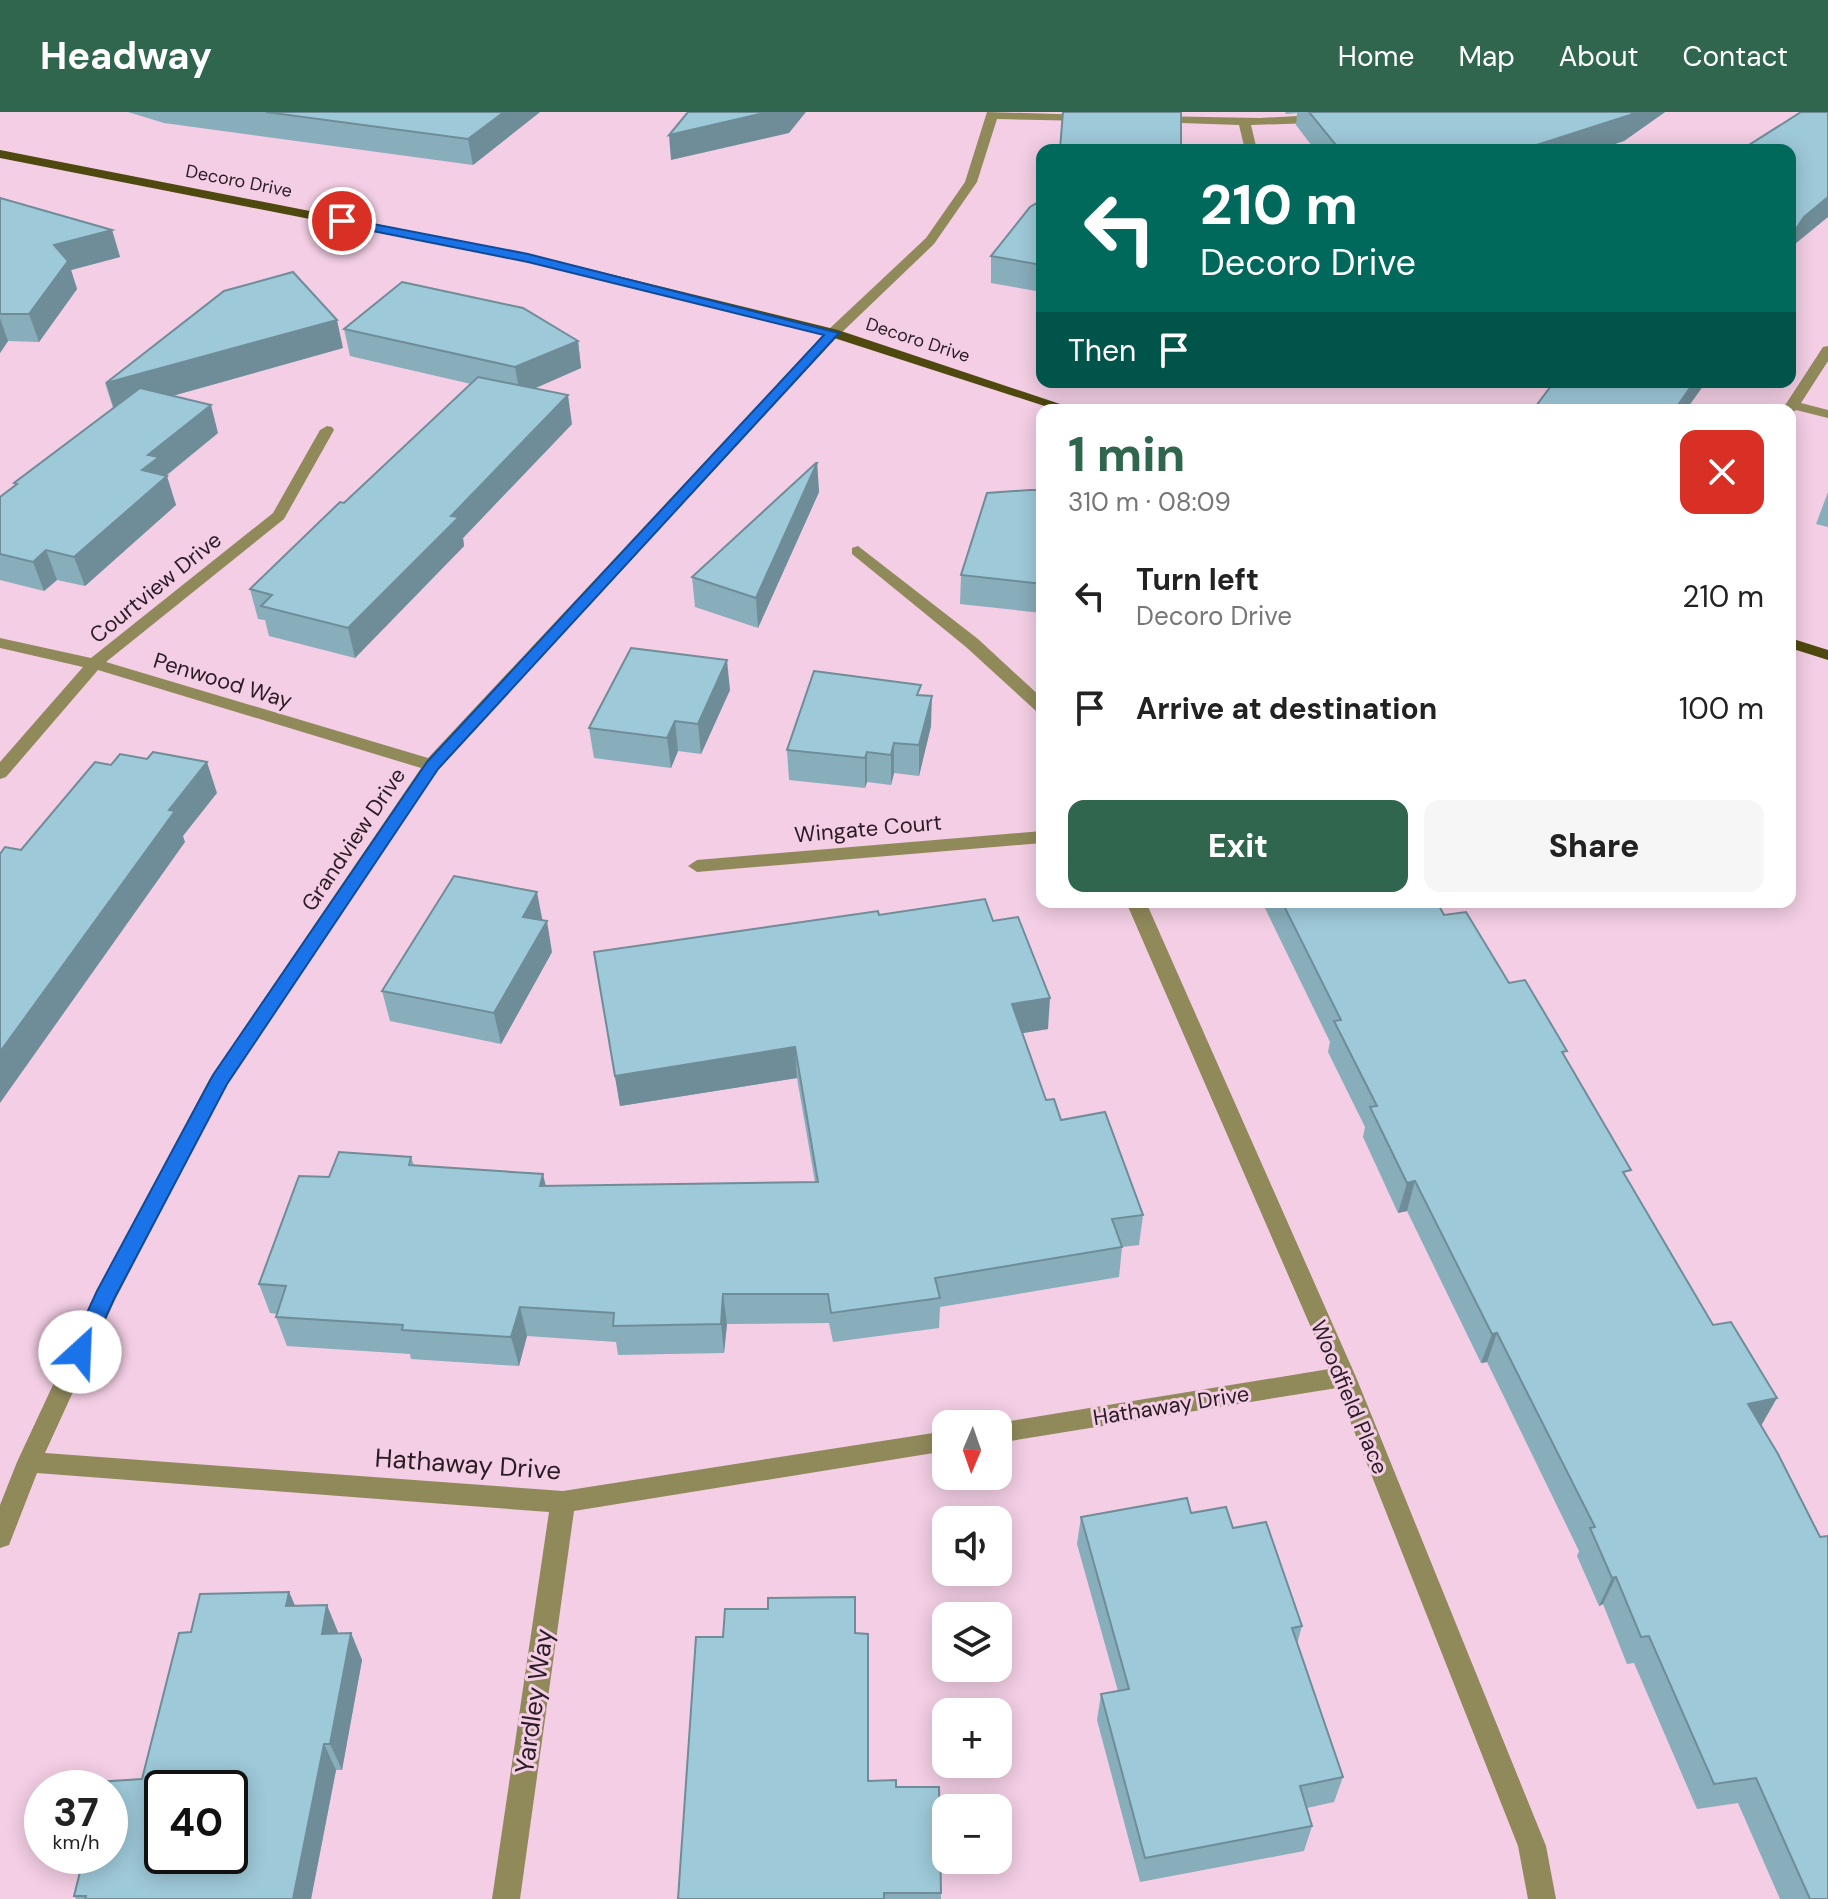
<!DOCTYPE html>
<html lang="en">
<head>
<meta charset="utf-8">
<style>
	body { margin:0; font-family:"DM Sans",sans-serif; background:#f6f6f6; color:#222; height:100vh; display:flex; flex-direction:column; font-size:30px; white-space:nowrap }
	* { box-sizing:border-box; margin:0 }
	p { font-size:26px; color:#767676 }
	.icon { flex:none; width:44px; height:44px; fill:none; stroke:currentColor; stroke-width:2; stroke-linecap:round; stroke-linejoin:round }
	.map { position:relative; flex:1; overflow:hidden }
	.side { position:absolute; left:1036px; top:292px; width:760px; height:504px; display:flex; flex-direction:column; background:#fff; border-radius:16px; box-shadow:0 4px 20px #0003 }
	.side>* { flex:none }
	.guide { position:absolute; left:1036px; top:32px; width:760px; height:244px; border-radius:16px; box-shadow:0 4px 20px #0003; background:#00695c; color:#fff; overflow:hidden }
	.needle { width:52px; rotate:182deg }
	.controls { position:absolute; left:932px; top:1298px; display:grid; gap:16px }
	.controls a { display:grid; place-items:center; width:80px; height:80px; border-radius:16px; background:#fff; box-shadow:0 4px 20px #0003; font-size:40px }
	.speed { position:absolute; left:24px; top:1658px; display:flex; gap:16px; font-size:40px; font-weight:700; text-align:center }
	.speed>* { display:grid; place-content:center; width:104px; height:104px; border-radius:50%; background:#fff; box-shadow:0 4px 20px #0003; line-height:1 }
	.speed small { font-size:20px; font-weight:400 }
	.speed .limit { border:4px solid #111; border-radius:12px; background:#fff; color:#111 }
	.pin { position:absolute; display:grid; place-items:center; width:68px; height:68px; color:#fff; margin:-34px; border:4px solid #fff; border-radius:50%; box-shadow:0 2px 8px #0007 }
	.me { position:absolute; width:88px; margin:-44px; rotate:25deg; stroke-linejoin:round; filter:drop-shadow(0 0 6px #0008) }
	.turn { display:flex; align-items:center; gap:28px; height:168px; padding:0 32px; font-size:36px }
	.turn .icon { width:104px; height:104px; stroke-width:2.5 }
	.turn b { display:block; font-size:56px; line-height:68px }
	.then { display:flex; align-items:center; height:76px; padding:0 32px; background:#0003; gap:16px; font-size:30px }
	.round { display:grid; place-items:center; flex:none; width:84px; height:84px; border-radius:16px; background:#f6f6f6 }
	.summary { display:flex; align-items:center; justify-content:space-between; height:136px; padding:0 32px }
	h1 { font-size:48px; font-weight:800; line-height:60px; color:#2f664d }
	.action { display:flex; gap:16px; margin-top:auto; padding:16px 32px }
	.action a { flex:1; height:92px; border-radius:16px; background:#2f664d; color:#fff; font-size:32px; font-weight:800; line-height:92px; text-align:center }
	.action a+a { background:#f6f6f6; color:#222 }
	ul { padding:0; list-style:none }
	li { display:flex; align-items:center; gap:24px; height:112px; padding:0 32px }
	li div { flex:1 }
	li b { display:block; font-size:30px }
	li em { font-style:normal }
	header { display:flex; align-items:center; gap:48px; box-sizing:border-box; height:112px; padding:0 40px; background:#2f664d; color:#fff }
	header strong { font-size:38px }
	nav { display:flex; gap:44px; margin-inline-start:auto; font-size:28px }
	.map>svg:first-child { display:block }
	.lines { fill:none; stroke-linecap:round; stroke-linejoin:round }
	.minor { fill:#908a5b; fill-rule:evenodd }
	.major { fill:#4f480f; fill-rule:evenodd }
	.wall { fill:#88adbb }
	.shaded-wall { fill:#6f8d98 }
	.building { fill:#9ec9d9; stroke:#6f8d98; stroke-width:2; fill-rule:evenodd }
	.route { fill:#1a73e8; stroke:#114b97; stroke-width:2 }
	.labels { text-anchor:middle; stroke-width:6; stroke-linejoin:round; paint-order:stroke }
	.far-street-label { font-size:18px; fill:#2a1c24; stroke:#f3cee4 }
	.street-label { font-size:22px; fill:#2a1c24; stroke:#f3cee4 }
	.near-street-label { font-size:26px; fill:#2a1c24; stroke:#f3cee4 }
</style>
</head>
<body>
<header>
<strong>Headway</strong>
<nav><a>Home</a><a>Map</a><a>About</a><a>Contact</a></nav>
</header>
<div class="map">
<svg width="1828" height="1787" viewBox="0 0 1828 1787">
	<rect width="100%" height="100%" fill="#f3cee4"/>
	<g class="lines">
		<g class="minor">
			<polygon points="987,0 1089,3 1095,6 1089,9 997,7 977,70 934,132 838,224 438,657 227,972 116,1186 45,1341 563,1379 946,1319 946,1339 574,1399 520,1787 492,1787 549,1400 37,1361 9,1433 0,1436 0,1393 17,1350 94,1185 209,968 421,656 98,558 6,665 0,667 0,650 83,555 0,536 0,526 91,546 273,401 320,318 327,314 332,315 334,318 284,407 106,550 428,646 828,218 926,126 965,70"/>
			<polygon points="1373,0 1314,11 1251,13 1257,38 1245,38 1239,13 1153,10 1147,7 1153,4 1260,6"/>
			<polygon points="1828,234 1828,249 1801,291 1828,298 1828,306 1796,298 1790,302 1790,298 1782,298 1823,235"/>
			<polygon points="858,434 978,527 1042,586 1042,600 1036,599 966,535 852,442 852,436"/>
			<polygon points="1042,719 1042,731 697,760 688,754 697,748"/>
			<polygon points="1126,790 1146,790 1356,1265 1546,1734 1556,1787 1528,1787 1518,1734 1337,1276 998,1331 998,1312 994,1312 998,1311 1329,1257"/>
		</g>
		<g class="major">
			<polygon points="0,38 528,142 838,218 1078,298 1057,298 828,224 528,150 0,46"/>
			<polygon points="1790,526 1828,538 1828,548 1790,536"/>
		</g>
	</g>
	<g class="wall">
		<polygon points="128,0 540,0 473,53 164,11"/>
		<polygon points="1285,0 1665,0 1624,29 1596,38 1315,38 1296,13 1297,1 1286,2"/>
		<polygon points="0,86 112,118 120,145 71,158 77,177 39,230 8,229 0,241"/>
		<polygon points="1042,88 1042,180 991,171 991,144"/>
		<polygon points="344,217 578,229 581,256 534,276 572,312 463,426 464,434 355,546 269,524 265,508 258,507 250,477 471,272 350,244"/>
		<polygon points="343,236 172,284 218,321 166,364 176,393 85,474 57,468 44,479 0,468 0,385 15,373 14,371 113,296 105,271"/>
		<polygon points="817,351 819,380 758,516 695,495 692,465"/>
		<polygon points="1042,378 1042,501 960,492 961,463"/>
		<polygon points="1828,380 1828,415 1816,412"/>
		<polygon points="730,578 701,642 678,639 671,656 594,646 589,616"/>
		<polygon points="921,583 931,614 919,664 894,661 891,673 867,670 865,676 789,668 787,638"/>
		<polygon points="1262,790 1437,790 1444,803 1509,871 1565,946 1627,1067 1761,1314 1828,1787 1780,1787 1738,1691 1697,1697 1634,1551 1627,1552 1603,1492 1599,1494 1577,1444 1579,1439 1487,1250 1481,1251 1407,1099 1398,1101 1363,1025 1365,1015 1328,940 1330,930"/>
		<polygon points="879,803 993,809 1048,917 1022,921 1046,988 1061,1008 1143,1103 1139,1133 1122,1135 1119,1165 940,1195 939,1216 833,1230 829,1211 727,1212 724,1241 618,1243 616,1230 527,1224 519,1254 411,1247 410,1242 287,1234 276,1205 277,1202 270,1201 259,1172 329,1065 411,1045 414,1053 546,1074 815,1070 797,966 620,994 594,840"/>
		<polygon points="552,840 501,932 390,909 382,879"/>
		<polygon points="1191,1401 1233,1416 1302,1514 1297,1532 1343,1665 1334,1690 1307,1696 1312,1714 1304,1739 1140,1770 1097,1608 1101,1582 1118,1579 1077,1432 1081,1405"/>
		<polygon points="289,1480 295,1494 338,1520 338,1521 351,1521 362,1548 342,1658 336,1658 311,1787 76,1787 74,1784 81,1755 66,1756 58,1744 110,1744 142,1667 191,1520"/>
		<polygon points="856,1521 869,1548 869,1669 896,1675 939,1675 941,1787 678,1787"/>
	</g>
	<g class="shaded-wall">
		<polygon points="504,0 540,0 473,53 468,27"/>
		<polygon points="769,0 806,0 789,21 671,48 669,23"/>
		<polygon points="1635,0 1665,0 1624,29 1596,38 1521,38"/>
		<polygon points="1828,85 1828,105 1795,132 1790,140 1790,126 1804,105"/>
		<polygon points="112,118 120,145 71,158 77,177 39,230 29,202 54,133"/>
		<polygon points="0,206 8,229 0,241"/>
		<polygon points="337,208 343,236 115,300 106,271"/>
		<polygon points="578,229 581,256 520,283 515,255"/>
		<polygon points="1694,270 1706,270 1686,298 1676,298"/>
		<polygon points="568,283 572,312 463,426 464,434 355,546 348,516 451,404"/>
		<polygon points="211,293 218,321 164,365 167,364 176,393 85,474 74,445 142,358 148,343"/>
		<polygon points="817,351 819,380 758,516 756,486"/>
		<polygon points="46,438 57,468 44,479 33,450"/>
		<polygon points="727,548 730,578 701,642 698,612"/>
		<polygon points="932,584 931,614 919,664 919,633"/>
		<polygon points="675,609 678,639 671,656 667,626"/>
		<polygon points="894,631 894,661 891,673 891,643"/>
		<polygon points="867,640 867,670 865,676 865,646"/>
		<polygon points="207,650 217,681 183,724 185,730 0,991 0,940 169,698"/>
		<polygon points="537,780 543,811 523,805"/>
		<polygon points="547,809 552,840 501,932 494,901"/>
		<polygon points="1050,886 1048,917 1011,923 1012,892"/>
		<polygon points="795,935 797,966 620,994 615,964"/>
		<polygon points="543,1062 550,1092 540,1074"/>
		<polygon points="1415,1069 1407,1099 1398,1101 1407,1071"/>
		<polygon points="723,1182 727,1212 724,1241 721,1212"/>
		<polygon points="520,1195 527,1224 519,1254 511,1225"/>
		<polygon points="1497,1221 1487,1250 1481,1251 1492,1222"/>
		<polygon points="1777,1286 1761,1314 1748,1292"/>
		<polygon points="1616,1465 1603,1492 1599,1494 1612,1466"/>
		<polygon points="289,1480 301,1507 286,1494"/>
		<polygon points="327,1493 338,1520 334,1548 322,1522"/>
		<polygon points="351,1521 362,1548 342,1658 330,1632"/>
		<polygon points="868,1522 869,1548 869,1694 868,1669"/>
		<polygon points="324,1632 336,1658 311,1787 293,1787"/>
	</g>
	<g class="building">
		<polygon points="266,0 504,0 468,27"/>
		<polygon points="688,0 769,0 669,23"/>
		<polygon points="1063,0 1181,0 1181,38 1060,37"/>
		<polygon points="1309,0 1635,0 1630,3 1521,38 1340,38"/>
		<polygon points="1801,0 1828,0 1828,85 1804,105 1790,126 1790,38 1741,38"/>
		<polygon points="0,86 112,118 54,133 68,149 29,202 0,202"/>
		<polygon points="1042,88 1042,153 991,144 1030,95"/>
		<polygon points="293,160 337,208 106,271 224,179"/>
		<polygon points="402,170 523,196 578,229 515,255 344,217"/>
		<polygon points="478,265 568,283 451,404 459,405 348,516 261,494 272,483 250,477 340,390 344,391"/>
		<polygon points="1554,270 1694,270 1676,296 1673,295 1671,298 1533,298"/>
		<polygon points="140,276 211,293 148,343 159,345 142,358 167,364 74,445 46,438 33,450 0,442 0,385 17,372 14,371"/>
		<polygon points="816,351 817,351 756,486 692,465"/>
		<polygon points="1030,378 1042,378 1042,472 961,463 987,381"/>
		<polygon points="631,536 727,548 698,612 675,609 667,626 589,616"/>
		<polygon points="814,559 921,573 917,583 932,584 919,633 894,631 891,643 867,640 865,646 787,638"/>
		<polygon points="153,640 207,650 169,698 175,699 0,940 0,742 5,735 21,738 95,650 111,653 120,642 147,647"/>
		<polygon points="454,764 537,780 523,805 547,809 494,901 382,879"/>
		<polygon points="985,787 993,809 1018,805 1050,886 1012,892 1046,988 1054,987 1061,1008 1105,1000 1143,1103 1112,1107 1122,1135 935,1166 940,1186 831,1201 828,1182 723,1182 721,1212 613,1214 614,1201 520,1195 511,1225 402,1218 403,1213 276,1205 286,1174 259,1172 299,1064 329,1065 339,1040 411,1045 409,1053 543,1062 540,1074 818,1070 795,935 615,964 594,840 878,799 879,803"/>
		<polygon points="1282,790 1437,790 1444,803 1466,800 1509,871 1525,868 1567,939 1562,940 1631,1058 1623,1060 1713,1213 1731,1210 1777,1286 1748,1292 1778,1342 1820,1425 1828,1424 1828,1787 1810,1787 1756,1666 1714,1672 1649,1524 1641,1525 1616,1465 1612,1466 1590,1416 1595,1415 1497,1221 1492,1222 1415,1069 1407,1071 1370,995 1377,994 1334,909 1341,908"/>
		<polygon points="1187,1386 1191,1401 1226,1395 1233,1416 1266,1410 1302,1514 1292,1516 1343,1665 1300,1674 1312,1714 1145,1746 1101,1582 1129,1577 1081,1405"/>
		<path d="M289 1480 286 1494 327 1493 322 1522 351 1521 330 1632H324L293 1787H85L86 1784H74L84 1744H110V1676H64L65 1672 142 1667 179 1521 191 1520 200 1482ZM162 1676H230V1744H162Z"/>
		<polygon points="855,1485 855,1521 868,1522 868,1669 896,1668 896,1675 939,1675 941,1781 884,1781 884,1787 678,1787 696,1525 723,1525 725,1497 768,1497 768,1486"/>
	</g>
	<polygon class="route" points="342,106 528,142 839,221 438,657 227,972 114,1187 87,1246 80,1249 72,1246 69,1240 97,1179 213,963 427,650 824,223 528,150 338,112 336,109"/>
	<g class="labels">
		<g class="far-street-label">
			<text transform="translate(239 69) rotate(11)" y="6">Decoro Drive</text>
			<text transform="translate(918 228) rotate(18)" y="6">Decoro Drive</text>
		</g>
		<g class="street-label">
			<text transform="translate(155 475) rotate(-39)" y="8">Courtview Drive</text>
			<text transform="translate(223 568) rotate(17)" y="8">Penwood Way</text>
			<text transform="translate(868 716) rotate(-5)" y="8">Wingate Court</text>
			<text transform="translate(353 727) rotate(-56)" y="8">Grandview Drive</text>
			<text transform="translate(1350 1285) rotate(67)" y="8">Woodfield Place</text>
			<text transform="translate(1171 1293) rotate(-9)" y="8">Hathaway Drive</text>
		</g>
		<g class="near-street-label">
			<text transform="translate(468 1352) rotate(4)" y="9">Hathaway Drive</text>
			<text transform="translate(534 1589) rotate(-82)" y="9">Yardley Way</text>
		</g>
	</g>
</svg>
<div class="controls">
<a><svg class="needle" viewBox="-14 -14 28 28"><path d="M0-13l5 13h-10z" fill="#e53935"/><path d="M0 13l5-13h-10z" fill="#767676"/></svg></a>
<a><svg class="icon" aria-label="sound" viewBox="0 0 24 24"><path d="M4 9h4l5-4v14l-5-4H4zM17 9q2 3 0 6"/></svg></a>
<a><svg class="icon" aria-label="layers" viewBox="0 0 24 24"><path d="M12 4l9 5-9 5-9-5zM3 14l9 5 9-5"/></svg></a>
<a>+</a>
<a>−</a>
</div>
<div class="speed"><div>37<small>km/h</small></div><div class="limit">40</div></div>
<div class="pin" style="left:342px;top:109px;background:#d93025"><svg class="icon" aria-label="arrive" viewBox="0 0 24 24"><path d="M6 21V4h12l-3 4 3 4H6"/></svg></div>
<svg class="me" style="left:80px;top:1240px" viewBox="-20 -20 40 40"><circle r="19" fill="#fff"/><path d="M0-13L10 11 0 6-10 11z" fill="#1a73e8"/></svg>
<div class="guide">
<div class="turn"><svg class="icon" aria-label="left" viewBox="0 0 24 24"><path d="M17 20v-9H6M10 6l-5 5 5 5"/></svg><div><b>210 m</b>Decoro Drive</div></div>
<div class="then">Then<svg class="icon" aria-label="arrive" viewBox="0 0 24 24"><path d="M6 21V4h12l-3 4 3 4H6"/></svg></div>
</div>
<section class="side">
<div class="summary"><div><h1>1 min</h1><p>310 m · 08:09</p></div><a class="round" style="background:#d93025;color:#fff"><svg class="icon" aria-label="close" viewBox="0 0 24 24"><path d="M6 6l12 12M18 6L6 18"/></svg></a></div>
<ul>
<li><svg class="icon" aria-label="left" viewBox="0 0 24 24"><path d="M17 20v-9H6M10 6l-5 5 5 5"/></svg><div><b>Turn left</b><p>Decoro Drive</p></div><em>210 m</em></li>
<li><svg class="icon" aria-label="arrive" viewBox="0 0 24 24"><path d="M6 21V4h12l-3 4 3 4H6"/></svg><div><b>Arrive at destination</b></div><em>100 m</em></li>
</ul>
<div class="action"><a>Exit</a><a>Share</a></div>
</section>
</div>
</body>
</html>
